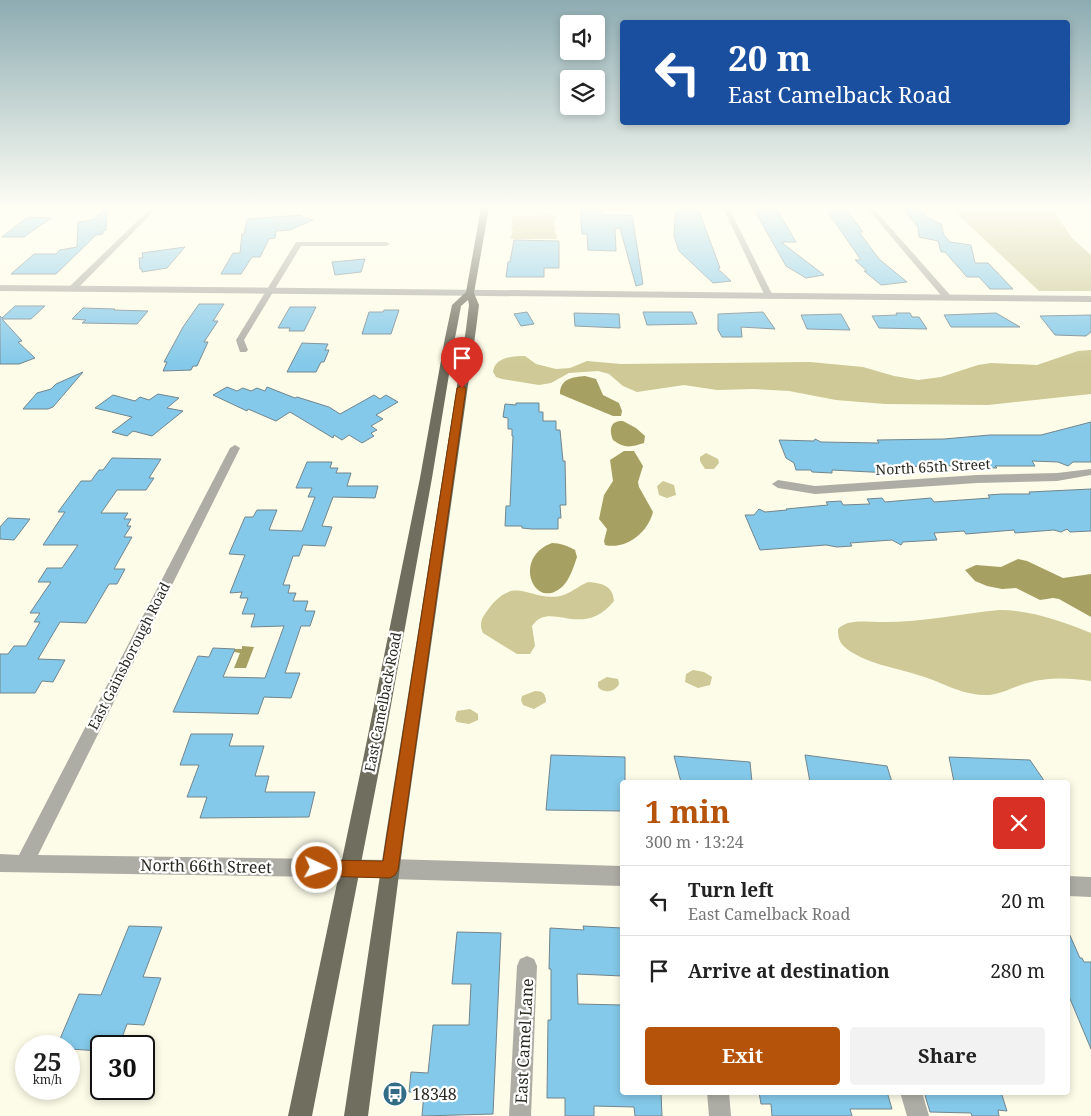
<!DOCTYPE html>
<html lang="en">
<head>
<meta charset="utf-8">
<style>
	body { margin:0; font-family:"Noto Serif",serif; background:#f2f2f2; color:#222; height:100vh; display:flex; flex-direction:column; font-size:19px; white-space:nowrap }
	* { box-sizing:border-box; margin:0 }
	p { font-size:16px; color:#767676 }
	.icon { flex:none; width:28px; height:28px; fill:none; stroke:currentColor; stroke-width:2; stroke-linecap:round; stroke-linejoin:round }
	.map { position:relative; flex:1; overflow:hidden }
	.side { position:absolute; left:620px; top:780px; width:450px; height:315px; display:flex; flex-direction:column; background:#fff; border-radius:5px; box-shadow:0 2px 8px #0003 }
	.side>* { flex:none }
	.guide { position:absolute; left:620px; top:20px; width:450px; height:105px; border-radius:5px; box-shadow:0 2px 8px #0003; background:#1a4fa0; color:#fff; overflow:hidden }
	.controls { position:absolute; left:560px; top:15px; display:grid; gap:10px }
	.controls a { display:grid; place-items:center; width:45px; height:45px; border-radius:5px; background:#fff; box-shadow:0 2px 8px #0003; font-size:25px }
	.speed { position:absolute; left:15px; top:1035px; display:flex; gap:10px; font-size:25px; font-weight:700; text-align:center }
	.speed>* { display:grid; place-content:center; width:65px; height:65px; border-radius:50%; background:#fff; box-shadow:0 2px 8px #0003; line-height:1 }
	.speed small { font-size:12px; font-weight:400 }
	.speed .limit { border:2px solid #111; border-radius:8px; background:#fff; color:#111 }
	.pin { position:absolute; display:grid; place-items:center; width:42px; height:42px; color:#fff; margin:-51px -21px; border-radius:50% 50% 50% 0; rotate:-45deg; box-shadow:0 0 5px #0007 }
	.pin .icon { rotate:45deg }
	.me { position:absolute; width:55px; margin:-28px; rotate:93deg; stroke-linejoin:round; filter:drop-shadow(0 0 4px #0008) }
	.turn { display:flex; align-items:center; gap:18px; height:105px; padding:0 25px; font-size:22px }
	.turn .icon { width:65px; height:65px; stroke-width:2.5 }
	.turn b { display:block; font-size:35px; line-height:42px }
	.round { display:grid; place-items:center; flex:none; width:52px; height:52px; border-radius:5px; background:#f2f2f2 }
	.head { display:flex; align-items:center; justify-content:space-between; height:85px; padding:0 25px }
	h1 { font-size:30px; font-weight:700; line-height:38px; color:#b45309 }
	.button { display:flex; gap:10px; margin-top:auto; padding:10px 25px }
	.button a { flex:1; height:58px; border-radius:5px; background:#b45309; color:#fff; font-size:20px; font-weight:700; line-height:58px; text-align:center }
	.button a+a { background:#f2f2f2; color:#222 }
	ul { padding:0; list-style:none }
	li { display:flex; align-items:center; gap:15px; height:70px; padding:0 25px; border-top:1px solid #e0e0e0 }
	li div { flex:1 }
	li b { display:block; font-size:19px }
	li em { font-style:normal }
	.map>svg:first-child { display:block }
	.green { fill:#cec996 }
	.water { fill:#a6a062 }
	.building { fill:#84c9e9; stroke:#72858e }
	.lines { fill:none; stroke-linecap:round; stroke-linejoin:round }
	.minor { fill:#aeada5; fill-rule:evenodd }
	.tertiary { fill:#aeada5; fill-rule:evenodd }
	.primary { fill:#6f6e5f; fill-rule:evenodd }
	.route { fill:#b45309; stroke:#753606 }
	.labels { text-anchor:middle; stroke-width:4.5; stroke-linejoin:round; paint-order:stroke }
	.street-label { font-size:14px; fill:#292921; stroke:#fff }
	.near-street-label { font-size:16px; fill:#292921; stroke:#fff }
	.near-poi-label { font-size:16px; fill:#292921; stroke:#fff; text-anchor:start }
</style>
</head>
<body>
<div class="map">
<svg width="1091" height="1116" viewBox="0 0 1091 1116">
	<rect width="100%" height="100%" fill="#fdfce8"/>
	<g class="green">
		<polygon points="951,208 1052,208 1072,238 1091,255 1091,291 1039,291"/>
		<polygon points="555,215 556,216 554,224 556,230 554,232 556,233 557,239 510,239 513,231 511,230 513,223 512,222 512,216"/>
		<path d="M1091 350V394L988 405 885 404 836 400 789 391 753 389 717 390 684 385 637 392 623 386 609 374 598 371 569 373 551 383 539 385 502 379 496 377 493 372C495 357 512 356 525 356L536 364 556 369 570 368 587 361 621 364 810 362 863 367 894 376 918 380 941 377 978 365 991 363 1037 365 1078 351Z"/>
		<polygon points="706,453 718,459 719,463 714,469 705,469 700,461 700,457"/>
		<polygon points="663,481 674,485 676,495 667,498 659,495 657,486"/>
		<path d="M588 582C601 583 613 585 614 601 582 641 550 599 532 626L535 646 530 654H517L483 633C479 624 481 619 487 611 515 572 528 602 560 596 570 594 578 586 588 582Z"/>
		<path d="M999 610C1031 610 1061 621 1091 633V681C1069 678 1049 677 1027 683 1012 687 999 696 983 695 959 694 940 681 918 675 894 667 867 664 847 649 839 643 838 637 838 629 848 619 865 622 878 622 918 623 959 614 999 610Z"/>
		<polygon points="693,670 704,672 712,677 710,685 698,688 685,682 686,674"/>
		<path d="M607 677 618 679 619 684C615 692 604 694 598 687V682Z"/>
		<path d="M535 691C543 691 546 694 546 702L534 709 523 705 521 700 522 696Z"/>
		<polygon points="470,709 478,714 478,720 469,724 457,722 455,719 457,711"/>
	</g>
	<g class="water">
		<path d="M585 376 596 379 603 395 619 403 622 411 621 416H613L560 394C560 379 572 377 585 376Z"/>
		<path d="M623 421 636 428 645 436 644 443C631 447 625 449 613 440 609 430 610 420 623 421Z"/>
		<path d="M624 451H634L643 466 638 482 639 487 653 512C648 532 627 550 605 545L604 541 607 529 599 519 604 495 613 481 610 460Z"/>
		<path d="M552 543C560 543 568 546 575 550L577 557C574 566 570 579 563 586 535 613 511 558 552 543Z"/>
		<polygon points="1018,559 1027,561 1063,578 1091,574 1091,617 1059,599 1053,598 1040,600 1016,588 1002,589 987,586 975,581 965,570 976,565 1001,567"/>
		<polygon points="242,646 254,647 246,668 234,668 240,653 234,652 235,649 242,649"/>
	</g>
	<g class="building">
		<polygon points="106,208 107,208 106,230 103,231 103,234 96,235 56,274 11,274 34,254 56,254 60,250 77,247 78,222 92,220"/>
		<polygon points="580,208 601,208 603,215 632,215 643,284 636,286 620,228 615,229 616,251 588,250 587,234 582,234"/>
		<polygon points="761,208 776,208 796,242 781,242 824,275 806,278 786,266 755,211 763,210"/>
		<polygon points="902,208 919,208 928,218 941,224 944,235 950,242 971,245 975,263 988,263 1013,289 990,289 979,277 967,277 945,252 941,252 938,241 919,237 918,227"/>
		<polygon points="676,209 699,211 720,268 718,269 731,281 713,283 679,251 674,235"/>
		<polygon points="828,212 848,212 863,232 859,232 879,259 907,282 881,285 864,271 867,271 855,260 861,260"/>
		<polygon points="301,215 301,217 313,220 290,230 276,231 275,238 269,239 260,257 252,257 241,274 221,274 233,253 240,253 242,234 244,234 247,219"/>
		<polygon points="28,217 51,218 24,237 2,237"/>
		<polygon points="514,240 559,241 559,268 544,268 544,277 506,277 508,262 510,262"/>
		<polygon points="185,247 167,268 142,272 142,269 140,269 139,258 143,258 142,253"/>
		<polygon points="365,259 361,272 335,275 332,262"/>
		<polygon points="199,304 224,304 213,321 218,321 204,342 208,342 197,366 193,366 191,370 163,371 167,362 164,362 183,327"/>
		<polygon points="15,306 45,306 31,319 2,319 22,341 18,342 35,358 19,364 0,364 0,316 2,318"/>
		<polygon points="290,307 316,307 304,331 289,331 290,328 278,328"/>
		<polygon points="83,308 115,309 114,310 148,311 137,324 82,323 86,320 72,319"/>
		<polygon points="384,310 399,310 391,334 362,334 369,312 383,312"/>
		<polygon points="527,312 534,324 521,326 514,314"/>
		<polygon points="643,312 692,312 697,324 647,325"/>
		<polygon points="763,312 775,329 741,327 742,337 722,337 718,330 718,314"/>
		<polygon points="574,313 619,314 620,328 575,326"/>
		<polygon points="896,313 910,313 912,317 919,317 927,329 879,328 872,316 897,315"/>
		<polygon points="996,313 1020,327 951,327 944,315"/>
		<polygon points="841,314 850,330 807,329 801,315"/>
		<polygon points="1091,315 1091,332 1086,336 1055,335 1040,316"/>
		<polygon points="302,343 328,344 325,350 329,350 324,362 321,362 316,372 287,372"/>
		<polygon points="83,372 53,407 48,409 23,409 37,393 51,389 56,384"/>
		<polygon points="227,387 237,391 243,388 251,391 257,388 265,391 267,387 295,398 297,397 329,407 340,414 374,395 380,399 386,395 398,402 376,415 383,419 371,426 377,430 371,433 374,436 362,443 349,435 342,440 334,435 333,438 290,412 276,421 248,409 247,411 213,395"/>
		<polygon points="158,394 179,398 167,408 183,411 152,436 133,431 127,436 112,432 132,417 95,408 113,395 135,401 140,397 149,400"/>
		<polygon points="516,403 539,403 539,412 543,412 543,421 556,421 556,430 560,430 563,461 565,461 566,505 560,505 561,518 558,518 558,529 532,529 522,528 522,526 505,526 506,506 510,506 513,436 512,436 512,429 508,429 508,418 503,417 505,404 516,405"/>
		<polygon points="1091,422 1091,462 1073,462 1068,466 1058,462 1032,461 1035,466 995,466 997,468 931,465 932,467 905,466 907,471 892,470 890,473 832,470 832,473 812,472 811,470 796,470 794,463 786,458 779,440 814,441 815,439 821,442 879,443 877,440 944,439 990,435 1041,435"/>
		<polygon points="112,458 161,459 149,478 154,478 146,490 117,490 101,513 128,513 124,519 131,519 127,526 131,526 124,537 132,537 114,569 125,569 117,584 109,584 86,623 60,622 38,659 65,660 53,682 42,681 35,693 0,693 0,654 8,654 14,646 26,646 40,622 34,622 40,613 30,613 51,582 38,582 47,568 62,568 78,545 43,545 65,512 58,512 81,481 91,481 99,470 103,470"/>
		<polygon points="307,462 332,462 330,468 338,468 336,473 351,473 347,486 378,486 375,498 333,497 322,526 332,527 325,546 303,545 299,556 293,556 283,585 290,585 288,593 296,593 293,601 308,601 305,611 315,611 310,626 301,626 285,673 300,673 291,698 264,697 258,714 173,712 198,656 209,657 213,648 235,649 223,677 265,678 284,626 251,627 255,614 242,614 248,598 240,598 242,592 230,593 245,555 229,554 245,517 253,517 257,510 277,510 269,530 302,531 315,497 308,497 312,488 296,488"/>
		<polygon points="1091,489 1091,531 1070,532 1067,529 1061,532 1054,530 1015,533 1014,530 966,534 964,531 934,533 937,540 903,542 901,545 892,540 850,543 852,546 837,547 826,545 760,550 745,515 754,515 759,509 765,512 787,510 786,509 828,505 826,502 841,501 843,505 870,504 867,499 882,498 885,502 931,498 934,502 990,498 988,495 1002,494 1030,494 1029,492"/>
		<polygon points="8,518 30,519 14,540 0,539 0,527"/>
		<polygon points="191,734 233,734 229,746 264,746 255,776 269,776 265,792 315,792 309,817 200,818 207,797 187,797 199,765 180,765"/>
		<polygon points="551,755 625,757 625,782 622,782 622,811 546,810"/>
		<polygon points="805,755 887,766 892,782 810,782"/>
		<polygon points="674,756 750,762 752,782 681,782"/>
		<polygon points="949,757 1030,760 1045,782 954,782"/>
		<polygon points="129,926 162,927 143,977 161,978 144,1025 127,1024 119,1046 101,1046 101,1051 69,1049 69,1046 57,1046 79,994 101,995"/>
		<polygon points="583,926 622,928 622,976 577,974 578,1004 622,1005 622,1092 661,1092 662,1116 635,1116 634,1107 594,1106 594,1116 565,1116 565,1098 547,1098 548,1020 551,1020 551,969 549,969 550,928 584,930"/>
		<polygon points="1068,931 1080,958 1082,958 1084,962 1091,962 1091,1049 1068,994"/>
		<polygon points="457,932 501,933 493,1114 422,1116 424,1092 409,1092 411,1072 428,1073 433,1025 469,1025 471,984 452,984"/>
		<polygon points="759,1092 887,1092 892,1109 850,1109 852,1116 772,1116 771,1104 761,1104"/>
		<polygon points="924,1092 1001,1092 1007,1111 998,1110 999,1116 972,1116 971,1113 930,1112"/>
	</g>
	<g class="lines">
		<g class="minor">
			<polygon points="0,208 6,208 0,212"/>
			<polygon points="151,208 157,208 75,291 69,291 69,287"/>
			<polygon points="406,208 488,208 485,210 409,210"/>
			<polygon points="723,208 729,208 773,296 772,298 765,296"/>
			<polygon points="867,208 873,208 951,296 951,300 945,300"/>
			<polygon points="296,242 386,242 390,244 386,246 301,246 244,340 248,350 246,352 240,352 236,340"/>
			<polygon points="235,445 240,448 38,855 390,860 396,863 399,869 396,875 390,878 0,872 0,854 19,855 230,448"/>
			<polygon points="1091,469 1091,475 1057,481 977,483 815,494 778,488 772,484 778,480 815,486 977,475 1057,473"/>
			<polygon points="527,956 534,959 537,966 531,1116 509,1116 517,966 520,959"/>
			<polygon points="707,1092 729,1092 731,1116 709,1116"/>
			<polygon points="900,1092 922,1092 929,1116 907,1116"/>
		</g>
		<g class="tertiary">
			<polygon points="0,285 1091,296 1091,302 0,291"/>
			<polygon points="390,859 622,866 622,886 390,879 383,876 380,869 383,862"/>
			<polygon points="1068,876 1091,877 1091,897 1068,896"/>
		</g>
		<polygon class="primary" points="481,208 489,208 474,293 479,305 476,329 404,835 368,1116 344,1116 386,835 466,329 469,305 468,300 461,306 455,338 432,478 382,755 312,1116 288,1116 364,755 420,478 445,338 452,305 466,292"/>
	</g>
	<linearGradient id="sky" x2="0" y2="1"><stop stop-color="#8dacb2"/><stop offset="0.57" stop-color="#fefef5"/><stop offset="1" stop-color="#fefef5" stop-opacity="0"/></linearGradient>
	<rect width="1091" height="364" fill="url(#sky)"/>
	<polygon class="route" points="462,385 466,388 398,870 395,875 390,878 317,876 311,873 309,868 311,862 317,860 383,861 457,388"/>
	<defs>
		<symbol id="bus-disc" viewBox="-11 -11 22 22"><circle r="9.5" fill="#326d85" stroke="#fff"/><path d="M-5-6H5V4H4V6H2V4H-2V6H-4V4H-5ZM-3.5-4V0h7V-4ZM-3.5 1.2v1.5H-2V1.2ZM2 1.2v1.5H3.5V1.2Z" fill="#fff"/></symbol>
	</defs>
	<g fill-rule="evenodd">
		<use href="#bus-disc" x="381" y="1080" width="28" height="28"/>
	</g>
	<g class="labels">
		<g class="street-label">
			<text transform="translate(933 467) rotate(-3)" y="5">North 65th Street</text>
			<text transform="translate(129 656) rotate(-63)" y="5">East Gainsborough Road</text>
			<text transform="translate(383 702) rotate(-79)" y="5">East Camelback Road</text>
		</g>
		<g class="near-street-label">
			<text transform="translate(206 866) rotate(1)" y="6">North 66th Street</text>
			<text transform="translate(524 1041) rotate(-87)" y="6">East Camel Lane</text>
		</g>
		<g class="near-poi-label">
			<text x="412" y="1100">18348</text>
		</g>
	</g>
</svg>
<div class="controls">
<a><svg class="icon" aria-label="sound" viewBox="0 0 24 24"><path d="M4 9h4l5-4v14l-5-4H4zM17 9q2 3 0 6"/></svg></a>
<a><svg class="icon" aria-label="layers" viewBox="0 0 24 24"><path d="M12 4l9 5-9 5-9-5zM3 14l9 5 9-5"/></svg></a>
</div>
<div class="speed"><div>25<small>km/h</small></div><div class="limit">30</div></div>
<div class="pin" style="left:462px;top:388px;background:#d93025"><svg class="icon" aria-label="arrive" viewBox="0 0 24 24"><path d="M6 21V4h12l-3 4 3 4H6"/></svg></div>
<svg class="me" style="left:317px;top:868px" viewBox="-20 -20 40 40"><circle r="17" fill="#b45309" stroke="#fff" stroke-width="3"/><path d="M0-11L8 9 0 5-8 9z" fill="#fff"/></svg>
<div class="guide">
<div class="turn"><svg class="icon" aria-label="left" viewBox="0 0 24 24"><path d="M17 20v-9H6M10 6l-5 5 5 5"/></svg><div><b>20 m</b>East Camelback Road</div></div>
</div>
<section class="side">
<div class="head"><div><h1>1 min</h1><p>300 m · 13:24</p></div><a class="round" style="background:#d93025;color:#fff"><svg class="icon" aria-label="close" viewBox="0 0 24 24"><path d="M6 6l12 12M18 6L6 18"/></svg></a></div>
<ul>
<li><svg class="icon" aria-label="left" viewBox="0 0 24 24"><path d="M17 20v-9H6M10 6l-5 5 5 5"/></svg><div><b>Turn left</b><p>East Camelback Road</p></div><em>20 m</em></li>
<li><svg class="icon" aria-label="arrive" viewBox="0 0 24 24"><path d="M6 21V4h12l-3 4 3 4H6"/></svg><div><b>Arrive at destination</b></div><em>280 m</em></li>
</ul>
<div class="button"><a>Exit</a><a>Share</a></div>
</section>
</div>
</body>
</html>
